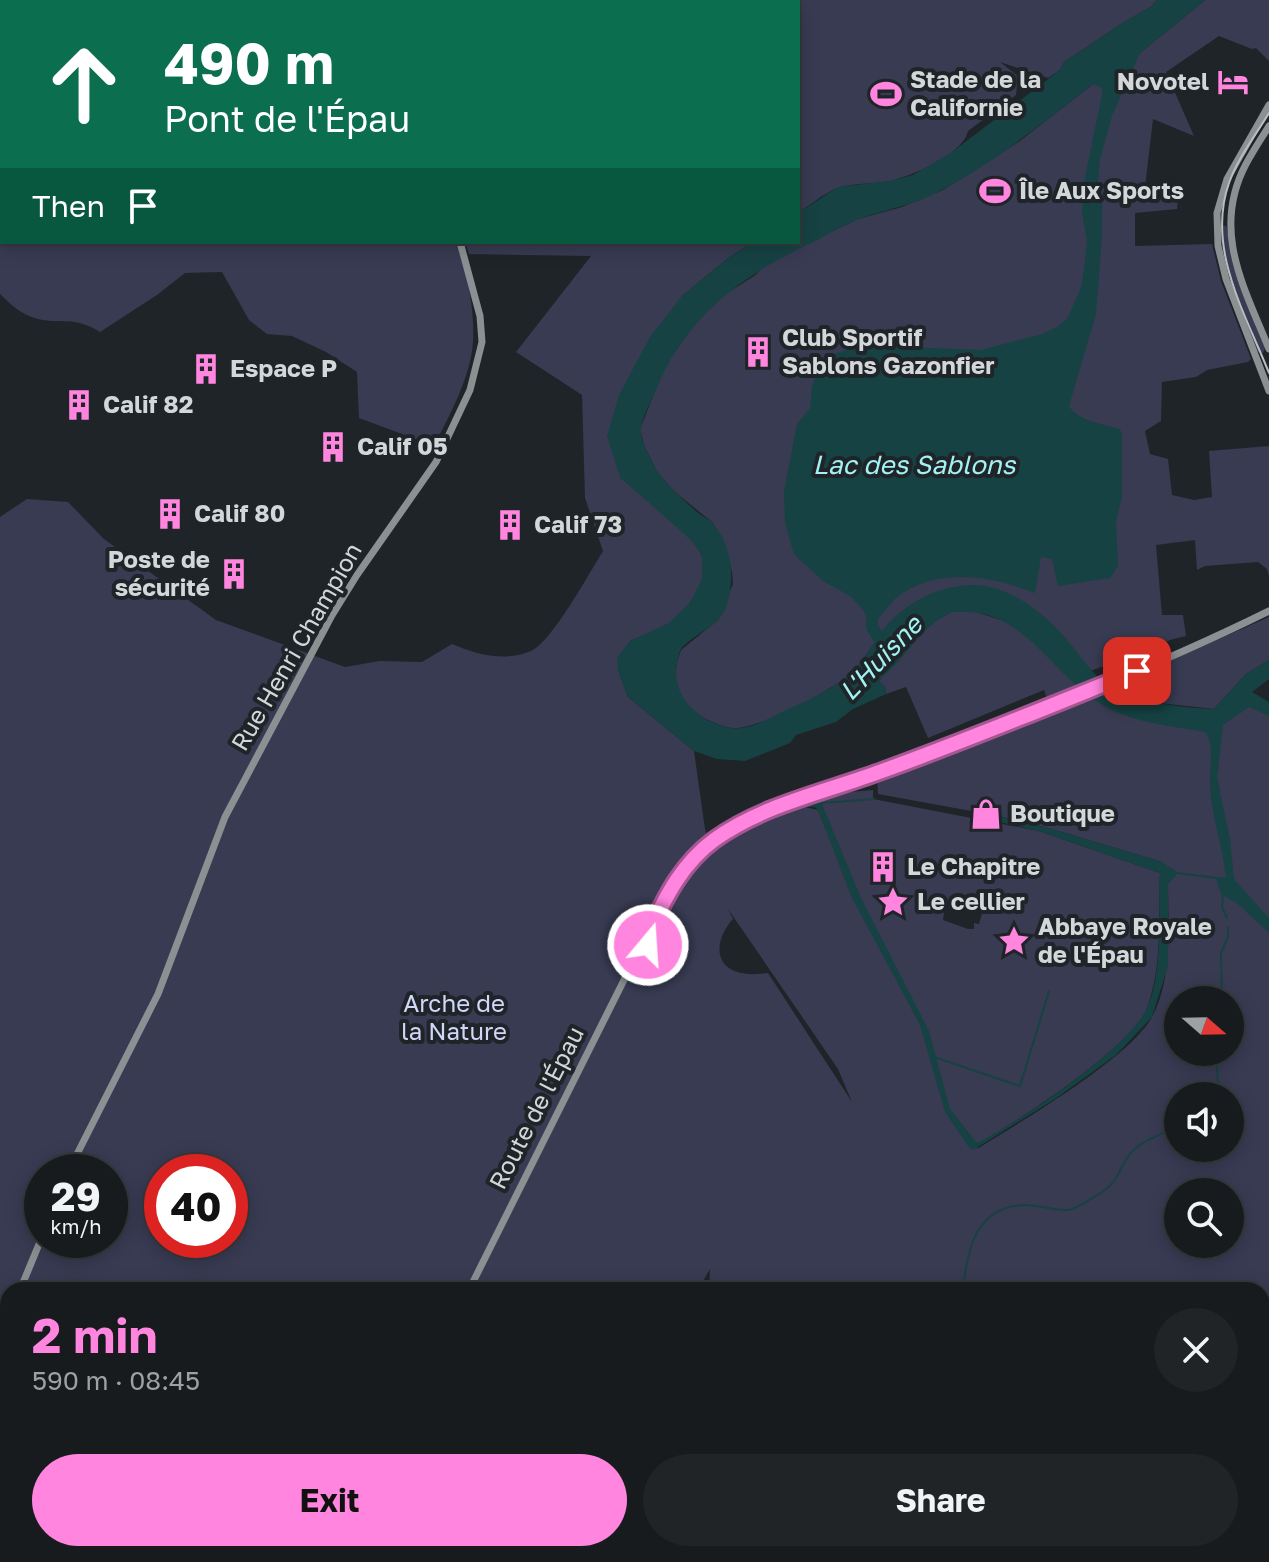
<!DOCTYPE html>
<html lang="en">
<head>
<meta charset="utf-8">
<style>
	body { margin:0; font-family:"Golos Text",sans-serif; background:#202427; color:#f1f3f6; height:100vh; display:flex; flex-direction:column; font-size:30px; white-space:nowrap }
	* { box-sizing:border-box; margin:0 }
	p { font-size:26px; color:#9ea1a4 }
	.icon { flex:none; width:44px; height:44px; fill:none; stroke:currentColor; stroke-width:2; stroke-linecap:round; stroke-linejoin:round }
	.map { position:relative; flex:1; overflow:hidden }
	.side { position:absolute; left:0px; top:1282px; width:1270px; height:280px; display:flex; flex-direction:column; background:#171b1e; border-radius:24px 24px 0 0; box-shadow:0 4px 20px #0003,0 0 0 2px #36393c }
	.side>* { flex:none }
	.hud { position:absolute; left:0px; top:0px; width:800px; height:244px; box-shadow:0 4px 20px #0003,0 0 0 2px #36393c; background:#0b6e4f; color:#fff; overflow:hidden }
	.needle { width:52px; rotate:110deg }
	.tools { position:absolute; left:1164px; top:986px; display:grid; gap:16px }
	.tools a { display:grid; place-items:center; width:80px; height:80px; border-radius:50%; background:#171b1e; box-shadow:0 4px 20px #0003,0 0 0 2px #36393c; font-size:40px }
	.speed { position:absolute; left:24px; top:1154px; display:flex; gap:16px; font-size:40px; font-weight:700; text-align:center }
	.speed>* { display:grid; place-content:center; width:104px; height:104px; border-radius:50%; background:#171b1e; box-shadow:0 4px 20px #0003,0 0 0 2px #36393c; line-height:1 }
	.speed small { font-size:20px; font-weight:400 }
	.speed .limit { border:12px solid #d22; background:#fff; color:#111 }
	.pin { position:absolute; display:grid; place-items:center; width:68px; height:68px; color:#fff; margin:-34px; border-radius:16px; box-shadow:0 4px 12px #0006 }
	.me { position:absolute; width:88px; margin:-44px; rotate:18deg; stroke-linejoin:round; filter:drop-shadow(0 0 6px #0008) }
	.turn { display:flex; align-items:center; gap:28px; height:168px; padding:0 32px; font-size:36px }
	.turn .icon { width:104px; height:104px; stroke-width:2.5 }
	.turn b { display:block; font-size:56px; line-height:68px }
	.then { display:flex; align-items:center; height:76px; padding:0 32px; background:#0003; gap:16px; font-size:30px }
	.round { display:grid; place-items:center; flex:none; width:84px; height:84px; border-radius:42px; background:#202427 }
	.summary { display:flex; align-items:center; justify-content:space-between; height:136px; padding:0 32px }
	h1 { font-size:48px; font-weight:700; line-height:60px; color:#ff85df }
	.cta { display:flex; gap:16px; margin-top:auto; padding:16px 32px }
	.cta a { flex:1; height:92px; border-radius:48px; background:#ff85df; color:#111; font-size:32px; font-weight:700; line-height:92px; text-align:center }
	.cta a+a { background:#202427; color:#f1f3f6 }
	.map>svg:first-child { display:block }
	.green { fill:#383b52; fill-rule:evenodd }
	.water { fill:#164243 }
	.lines { fill:none; stroke-linecap:round; stroke-linejoin:round }
	.stream { stroke:#164243; stroke-width:2 }
	.river { stroke:#164243; stroke-width:12 }
	.secondary { stroke:#8b9193; stroke-width:7 }
	.tram { stroke:#babdc0; stroke-width:2 }
	.route-casing { stroke:#a65691; stroke-width:20 }
	.route { stroke:#ff85df; stroke-width:14 }
	.labels { text-anchor:middle; stroke-width:8; stroke-linejoin:round; paint-order:stroke }
	.poi-label { font-size:24px; font-weight:bold; fill:#d4d7da; stroke:#1f2428; text-anchor:start }
	.street-label { font-size:24px; fill:#d4d7da; stroke:#1f2428 }
	.park-label { font-size:24px; fill:#d1d7f8; stroke:#1f2428 }
	.water-label { font-size:26px; font-style:italic; fill:#a3f2f3; stroke:#1f2428 }
</style>
</head>
<body>
<div class="map">
<svg width="1269" height="1562" viewBox="0 0 1269 1562">
	<rect width="100%" height="100%" fill="#1f2428"/>
	<g class="green">
		<path d="M393 0H1157L1152 6 1121 24 1064 62 1060 70 1048 78 1000 62 1018 76 1016 95 968 131C963 155 908 178 885 182 871 184 849 183 835 189 822 195 810 205 798 213V2Z"/>
		<path d="M1205 0H1269V61L1256 48 1252 49 1219 36 1166 72 1194 136 1153 119 1145 187 1178 198 1177 209 1135 213V246L1212 244 1221 281 1251 359 1248 362 1207 370 1196 377 1162 382 1161 421 1145 431 1150 454 1168 459 1172 495 1194 500 1212 497 1209 451 1269 446V576L1267 569 1258 562 1205 566 1197 570 1195 540 1156 545 1162 615H1183L1186 636C1152 643 1123 660 1090 671 1059 628 1036 599 982 590 974 588 965 585 958 587 917 593 894 616 871 648 866 654 862 662 857 668 840 687 757 731 732 728 717 726 695 715 685 702 673 686 674 668 681 650L718 620 733 584 732 572 725 547 713 523 675 492 657 472 644 445 640 429 665 366 694 325 718 299 754 276 770 261 858 219 902 207 943 190 1020 141 1093 84 1140 53Z"/>
		<path d="M0 30 2 242H460C466 274 475 308 473 341 471 377 450 414 434 446L359 418 357 372 326 352 292 336 267 334 249 320 222 272 185 273 157 295 100 332C72 315 64 325 38 319 22 315 11 305 0 294Z"/>
		<polygon points="1223,225 1227,227 1233,265 1266,346 1263,353 1256,351 1224,261 1220,227"/>
		<path d="M465 242H753L727 259 682 296 620 477C638 494 692 533 701 554 711 579 689 609 670 623 658 631 643 635 630 641L618 670 628 697 694 751 705 829 711 852 737 832 803 802 805 807 818 810 828 835 822 805 806 804V800L826 794 873 790V799L1039 831 1160 873C1158 919 1163 965 1147 1008 1133 1046 1017 1122 979 1143L977 1149C1019 1123 1130 1058 1152 1017 1173 978 1168 927 1168 884L1172 879 1162 862 1052 829 990 814 989 818 982 817V813L878 794 877 773 1050 706 1044 690 928 738 906 687 886 694 885 687 879 682 882 677 919 635 937 620 952 611 976 612 1004 621 1022 632 1105 695 1205 719 1245 700 1269 709V1562H0V517L27 499 68 502 104 539 216 620 345 667 380 661 422 662 452 644C478 655 504 662 531 651 551 643 590 572 603 551L585 498 582 395 516 352 591 256 469 254ZM989 889 979 924 974 923V929H968L943 920 945 906ZM728 909 838 1069 852 1102 768 973C759 974 750 975 742 973 711 967 716 937 733 919ZM1178 1000H1230V1052H1178ZM1178 1096H1230V1148H1178ZM42 1172H110V1240H42ZM162 1172H230V1240H162ZM1178 1192H1230V1244H1178ZM710 1269 709 1290H1262V1554H8V1290H698Z"/>
		<polygon points="1269,617 1269,660 1246,674 1214,709 1150,702 1115,690 1135,676"/>
	</g>
	<path class="water" d="M1157 0H1205L1140 53 1112 116 1100 160 1098 182 1102 196V235L1096 314 1069 406C1078 421 1103 424 1120 429L1122 435V496L1116 522 1118 566 1110 578 1058 586 1052 559 1041 557 1035 593C992 576 936 566 896 598 887 607 880 617 872 627L863 610 850 596 823 581 794 554 785 523 784 491 797 424 810 408 812 386 819 365 837 353 852 348 884 346 981 350 1042 334 1057 327 1067 319 1081 288 1084 269 1087 241 1082 212 1083 188 1102 94V88L1093 84C1044 122 995 162 940 191 915 205 886 209 859 219 843 225 827 235 811 243 744 274 685 317 657 388 652 400 641 418 641 431 641 441 647 451 651 460 662 481 679 496 697 512 703 517 711 520 715 526 733 549 735 581 726 607 718 628 694 633 681 649 678 654 678 659 677 664 671 697 700 723 731 728 749 730 766 720 782 712 807 700 835 690 855 669 867 657 875 639 887 625 908 601 943 584 976 585 1014 587 1050 618 1072 646 1085 662 1096 679 1115 690 1140 703 1186 708 1214 709L1246 674 1269 660V679L1252 692 1269 702V716L1249 707 1223 725 1217 777 1230 839 1234 879 1269 918V933L1238 904 1221 894 1216 879 1177 874 1168 884V966L1152 1017 1116 1055 1055 1099 973 1150 970 1149 945 1112 920 1025 851 896 818 810 815 807H805L804 801 807 804H822L861 898 929 1031 950 1109 977 1143C1018 1123 1124 1051 1145 1012 1164 977 1158 913 1160 873L1039 831 995 821 996 816 1052 829 1162 862 1177 872 1226 878C1223 844 1209 811 1210 777 1210 762 1214 748 1206 733L1201 731C1166 726 1125 721 1095 700 1052 672 1023 612 966 612 959 612 954 611 948 614 919 627 907 658 882 677L879 682 885 687 886 694 853 709 836 722 796 735 790 743 745 761 717 759 694 751 628 697 618 670 617 658 630 641 669 623 690 603 702 579V555L691 540 620 477 607 436 619 395 650 337 682 296 727 259 753 242H798V213L838 187 889 181 913 175 952 152 1060 70 1064 62 1121 24 1152 6Z"/>
	<g class="lines">
		<g class="stream">
			<polyline points="808,804 874,799"/>
			<polyline points="1223,896 1222,907 1227,918"/>
			<polyline points="1222,1000 1221,953 1228,937 1228,927"/>
			<polyline points="934,1057 1020,1086 1049,991"/>
			<polyline points="1211,1096 1218,1084 1216,1052"/>
			<path d="M963 1290C967 1250 975 1206 1025 1205 1039 1205 1055 1211 1068 1210 1077 1209 1088 1200 1096 1196 1121 1181 1115 1174 1130 1154 1140 1141 1163 1134 1178 1126"/>
			<polyline points="938,1554 939,1562"/>
		</g>
		<polyline class="river" points="872,613 872,627 886,649"/>
		<g class="secondary">
			<polyline points="385,0 386,2"/>
			<polyline points="1269,105 1227,179 1217,213 1218,246 1226,279 1269,391"/>
			<path d="M1269 126C1261 139 1253 151 1246 164 1211 230 1244 287 1269 349"/>
			<path d="M651 928C666 895 683 862 713 840 766 803 834 790 893 767 1020 719 1148 671 1269 611"/>
			<polyline points="642,944 648,945 654,941 655,935 651,928"/>
			<polyline points="642,944 637,937 639,931 644,927 651,928"/>
			<polyline points="68,1172 158,994 225,817 331,617 357,575 436,462 470,390 482,342 480,316 460,242"/>
			<polyline points="20,1290 42,1237"/>
			<polyline points="469,1290 642,944"/>
			<polyline points="0,1332 8,1316"/>
			<polyline points="337,1562 340,1554"/>
		</g>
		<path class="tram" d="M1269 113C1255 136 1238 158 1229 183 1206 248 1245 313 1269 373"/>
	</g>
	<g class="lines">
		<defs>
			<path id="route" d="M648 945 654 941 655 935 651 928C667 894 683 863 714 840 762 805 826 792 882 771 968 740 1052 705 1137 671"/>
		</defs>
		<use href="#route" class="route-casing"/>
		<use href="#route" class="route"/>
	</g>
	<defs>
		<symbol id="hotel-bare" viewBox="-9 -9 18 18"><path d="M-6-4.5h1.5V1H6V5H4.5V3h-9V5H-6ZM-4 0a1.8 1.8 0 1 1 3.6 0ZM.5 0V-2.5h3Q6-2.5 6 0Z" fill="#ff85df" stroke="#1f2428" stroke-width="2.5" paint-order="stroke"/></symbol>
		<symbol id="stadium-bare" viewBox="-9 -9 18 18"><path d="M0-5a6.5 5 0 1 0 0 10a6.5 5 0 1 0 0-10ZM-3.5-1.8h7v3.6h-7Z" fill="#ff85df" stroke="#1f2428" stroke-width="2.5" paint-order="stroke"/></symbol>
		<symbol id="building-bare" viewBox="-9 -9 18 18"><path d="M-4-6H4V6H1V3H-1V6H-4ZM-2.5-4.3h1.7v1.8h-1.7ZM.8-4.3h1.7v1.8H.8ZM-2.5-1h1.7V.8h-1.7ZM.8-1h1.7V.8H.8Z" fill="#ff85df" stroke="#1f2428" stroke-width="2.5" paint-order="stroke"/></symbol>
		<symbol id="shop-bare" viewBox="-9 -9 18 18"><path d="M-5-2.5h2.3a2.7 3.5 0 0 1 5.4 0H5L5.5 6h-11ZM-1.5-2.5h3a1.5 2.3 0 0 0-3 0Z" fill="#ff85df" stroke="#1f2428" stroke-width="2.5" paint-order="stroke"/></symbol>
		<symbol id="sight-bare" viewBox="-9 -9 18 18"><path d="M0-6L1.8-2.2L6-1.7L2.9 1.2L3.7 5.4L0 3.3L-3.7 5.4L-2.9 1.2L-6-1.7L-1.8-2.2Z" fill="#ff85df" stroke="#1f2428" stroke-width="2.5" paint-order="stroke"/></symbol>
	</defs>
	<g fill-rule="evenodd">
		<use href="#hotel-bare" x="1211" y="60" width="44" height="44"/>
		<use href="#stadium-bare" x="864" y="72" width="44" height="44"/>
		<use href="#stadium-bare" x="973" y="169" width="44" height="44"/>
		<use href="#building-bare" x="736" y="330" width="44" height="44"/>
		<use href="#building-bare" x="184" y="347" width="44" height="44"/>
		<use href="#building-bare" x="57" y="383" width="44" height="44"/>
		<use href="#building-bare" x="311" y="425" width="44" height="44"/>
		<use href="#building-bare" x="148" y="492" width="44" height="44"/>
		<use href="#building-bare" x="488" y="503" width="44" height="44"/>
		<use href="#building-bare" x="212" y="552" width="44" height="44"/>
		<use href="#shop-bare" x="964" y="792" width="44" height="44"/>
		<use href="#building-bare" x="861" y="845" width="44" height="44"/>
		<use href="#sight-bare" x="871" y="880" width="44" height="44"/>
		<use href="#sight-bare" x="992" y="919" width="44" height="44"/>
	</g>
	<g class="labels">
		<g class="poi-label">
			<text x="910" y="88">Stade de la<tspan x="910" dy="28">Californie</tspan></text>
			<text x="1209" y="90" text-anchor="end">Novotel</text>
			<text x="1019" y="199">Île Aux Sports</text>
			<text x="782" y="346">Club Sportif<tspan x="782" dy="28">Sablons Gazonfier</tspan></text>
			<text x="230" y="377">Espace P</text>
			<text x="103" y="413">Calif 82</text>
			<text x="357" y="455">Calif 05</text>
			<text x="194" y="522">Calif 80</text>
			<text x="534" y="533">Calif 73</text>
			<text x="210" y="568" text-anchor="end">Poste de<tspan x="210" dy="28">sécurité</tspan></text>
			<text x="1010" y="822">Boutique</text>
			<text x="907" y="875">Le Chapitre</text>
			<text x="917" y="910">Le cellier</text>
			<text x="1038" y="935">Abbaye Royale<tspan x="1038" dy="28">de l'Épau</tspan></text>
		</g>
		<g class="street-label">
			<text transform="translate(297 647) rotate(-60)" y="8">Rue Henri Champion</text>
			<text transform="translate(537 1108) rotate(-63)" y="8">Route de l'Épau</text>
		</g>
		<g class="park-label">
			<text x="454" y="1012">Arche de<tspan x="454" dy="28">la Nature</tspan></text>
		</g>
		<g class="water-label">
			<text x="914" y="474">Lac des Sablons</text>
			<text transform="translate(881 658) rotate(-46)" y="9">L'Huisne</text>
		</g>
	</g>
</svg>
<div class="tools">
<a><svg class="needle" viewBox="-14 -14 28 28"><path d="M0-13l5 13h-10z" fill="#e53935"/><path d="M0 13l5-13h-10z" fill="#9ea1a4"/></svg></a>
<a><svg class="icon" aria-label="sound" viewBox="0 0 24 24"><path d="M4 9h4l5-4v14l-5-4H4zM17 9q2 3 0 6"/></svg></a>
<a><svg class="icon" aria-label="search" viewBox="0 0 24 24"><circle cx="10" cy="10" r="6"/><path d="M15 15l6 6"/></svg></a>
</div>
<div class="speed"><div>29<small>km/h</small></div><div class="limit">40</div></div>
<div class="pin" style="left:1137px;top:671px;background:#d93025"><svg class="icon" aria-label="arrive" viewBox="0 0 24 24"><path d="M6 21V4h12l-3 4 3 4H6"/></svg></div>
<svg class="me" style="left:648px;top:945px" viewBox="-20 -20 40 40"><circle r="17" fill="#ff85df" stroke="#fff" stroke-width="3"/><path d="M0-11L8 9 0 5-8 9z" fill="#fff"/></svg>
<div class="hud">
<div class="turn"><svg class="icon" aria-label="ahead" viewBox="0 0 24 24"><path d="M12 20V5M6 11l6-6 6 6"/></svg><div><b>490 m</b>Pont de l'Épau</div></div>
<div class="then">Then<svg class="icon" aria-label="arrive" viewBox="0 0 24 24"><path d="M6 21V4h12l-3 4 3 4H6"/></svg></div>
</div>
<section class="side">
<div class="summary"><div><h1>2 min</h1><p>590 m · 08:45</p></div><a class="round"><svg class="icon" aria-label="close" viewBox="0 0 24 24"><path d="M6 6l12 12M18 6L6 18"/></svg></a></div>
<div class="cta"><a>Exit</a><a>Share</a></div>
</section>
</div>
</body>
</html>
